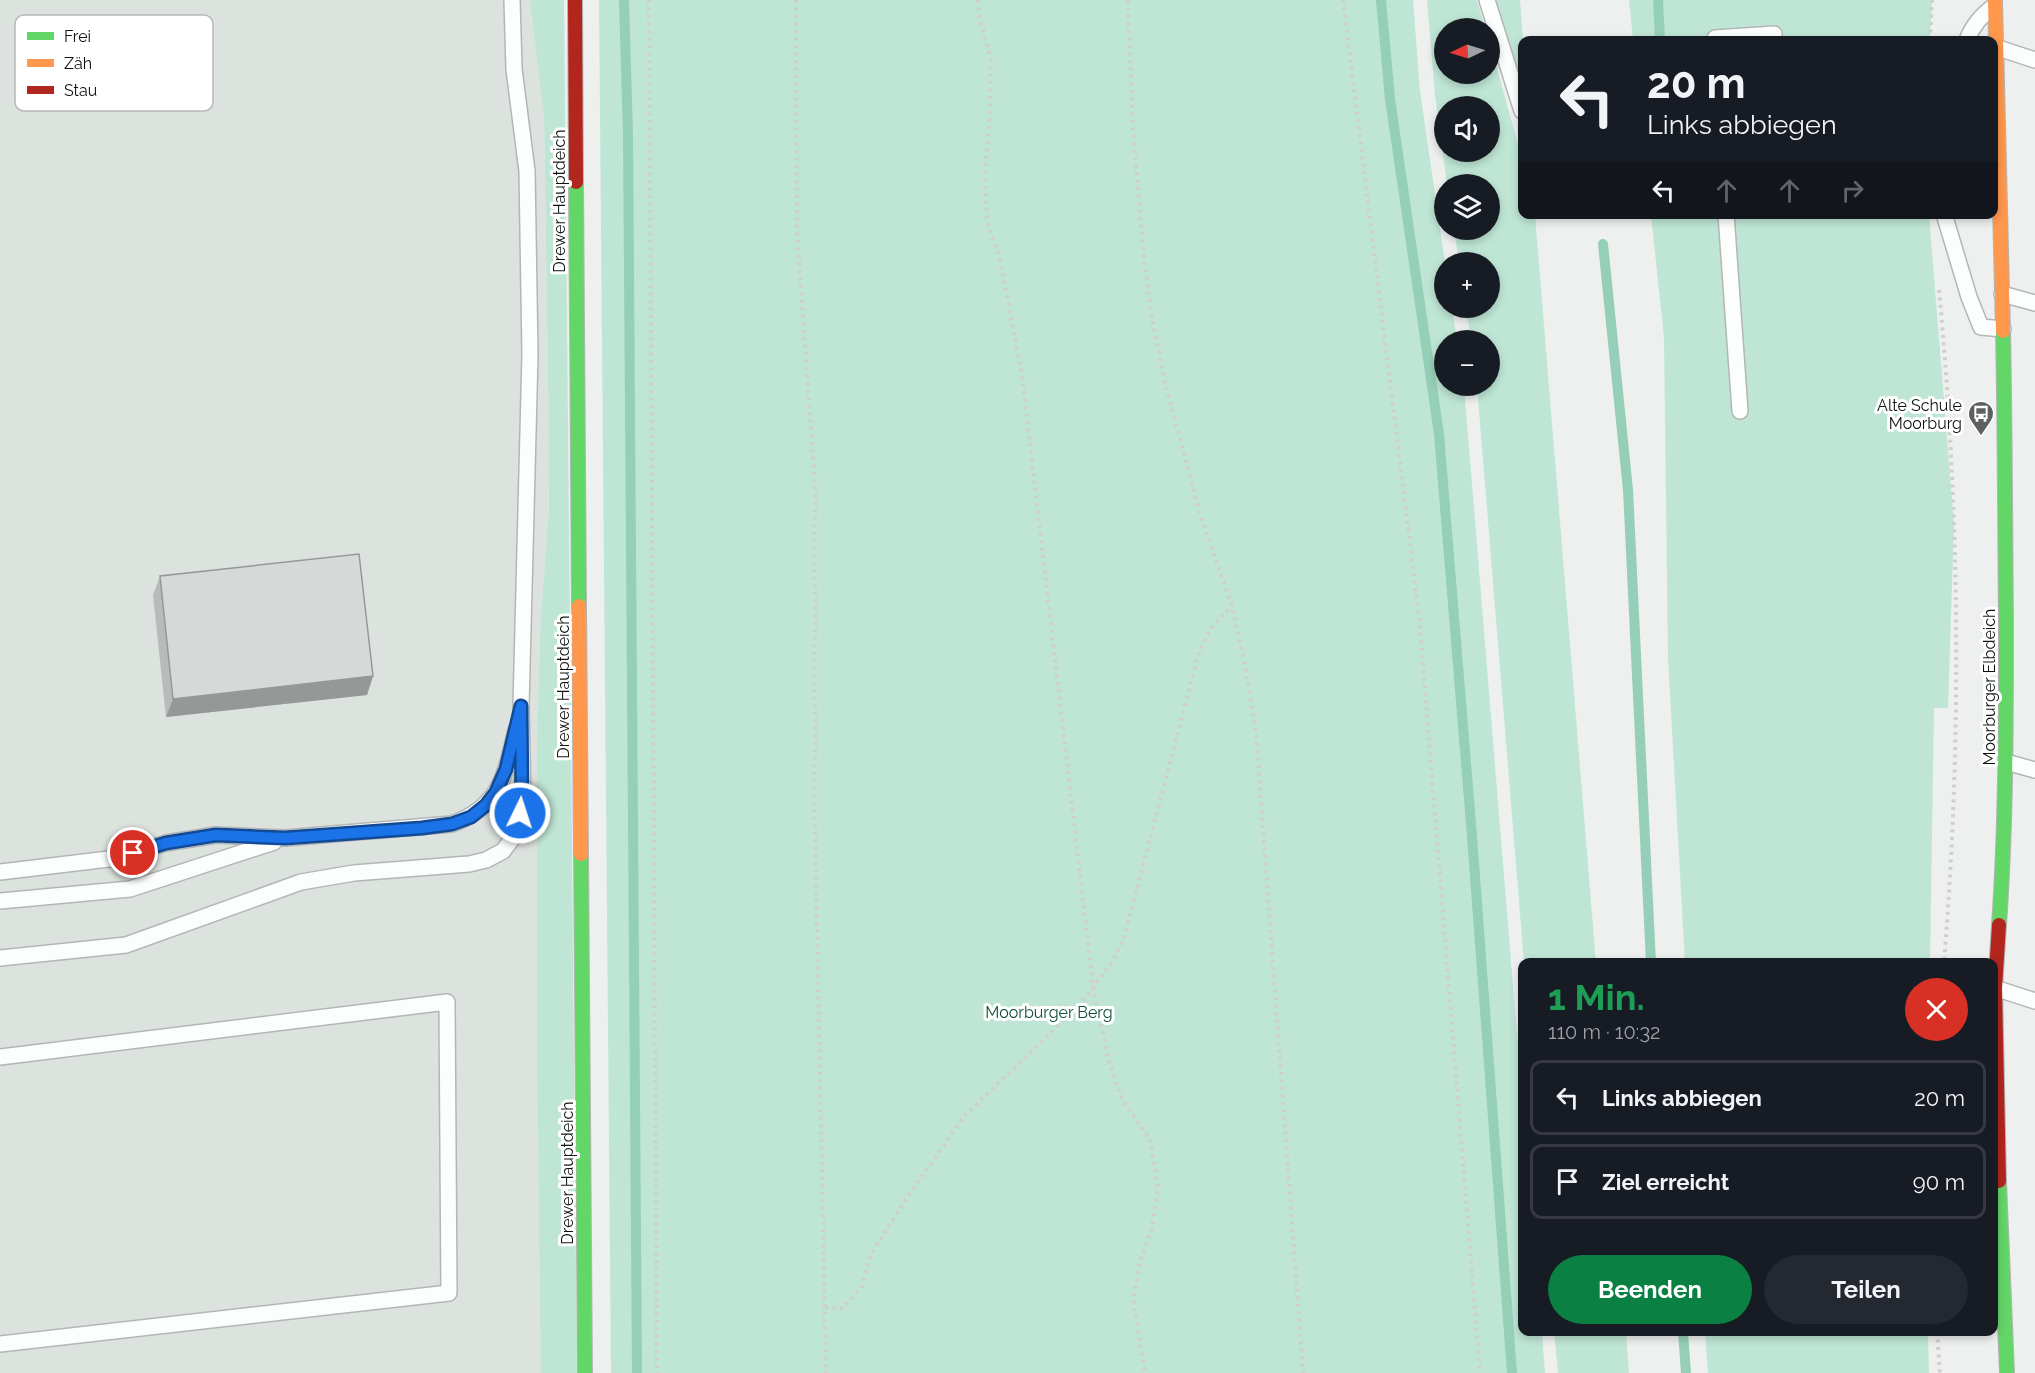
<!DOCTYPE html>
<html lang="de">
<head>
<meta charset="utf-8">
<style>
	body { margin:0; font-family:Raleway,sans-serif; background:#242831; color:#f1f3f6; height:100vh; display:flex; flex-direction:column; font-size:22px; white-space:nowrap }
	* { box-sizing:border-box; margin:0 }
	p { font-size:20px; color:#9ea1a6 }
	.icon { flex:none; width:33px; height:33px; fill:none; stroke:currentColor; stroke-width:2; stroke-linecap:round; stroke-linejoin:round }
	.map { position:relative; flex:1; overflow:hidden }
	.drawer { position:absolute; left:1518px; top:958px; width:480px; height:378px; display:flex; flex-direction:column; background:#171b24; border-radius:12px; box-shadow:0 3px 9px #0003 }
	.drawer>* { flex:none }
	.hud { position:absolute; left:1518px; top:36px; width:480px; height:183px; border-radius:12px; box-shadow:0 3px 9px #0003; background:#171b24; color:#f1f3f6; overflow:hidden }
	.needle { width:39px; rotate:266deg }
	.fabs { position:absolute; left:1434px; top:18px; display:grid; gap:12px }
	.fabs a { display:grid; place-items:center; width:66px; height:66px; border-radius:50%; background:#171b24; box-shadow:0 3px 9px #0003; font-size:30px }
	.pin { position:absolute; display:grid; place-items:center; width:51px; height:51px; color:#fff; margin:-26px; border:3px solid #fff; border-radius:50%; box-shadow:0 2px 6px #0007 }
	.me { position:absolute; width:66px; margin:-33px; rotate:4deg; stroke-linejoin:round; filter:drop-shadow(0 0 4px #0008) }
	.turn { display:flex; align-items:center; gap:21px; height:126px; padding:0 30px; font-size:27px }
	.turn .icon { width:78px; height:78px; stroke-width:2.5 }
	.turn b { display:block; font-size:42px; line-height:51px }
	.lanes { display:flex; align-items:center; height:57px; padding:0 30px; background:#0003; justify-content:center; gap:30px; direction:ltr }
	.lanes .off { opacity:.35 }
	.round { display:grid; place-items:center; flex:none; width:63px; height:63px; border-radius:32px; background:#242831 }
	.head { display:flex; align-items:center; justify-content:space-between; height:102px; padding:0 30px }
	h1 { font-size:36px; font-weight:700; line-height:45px; color:#1e9e55 }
	.action { display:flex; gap:12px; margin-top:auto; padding:12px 30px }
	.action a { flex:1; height:69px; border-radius:36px; background:#0b8043; color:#fff; font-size:24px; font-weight:700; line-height:69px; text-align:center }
	.action a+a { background:#242831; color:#f1f3f6 }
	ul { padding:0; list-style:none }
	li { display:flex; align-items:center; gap:18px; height:75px; margin:0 12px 9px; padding:0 18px; border:3px solid #363941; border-radius:12px }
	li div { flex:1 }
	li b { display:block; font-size:22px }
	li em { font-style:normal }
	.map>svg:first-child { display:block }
	.built { fill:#dce2de }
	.green { fill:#bfe6d5; fill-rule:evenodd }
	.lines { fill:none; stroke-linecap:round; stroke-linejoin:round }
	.stream { stroke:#96cfb8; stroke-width:10 }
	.lane-casing { stroke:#b4b6b5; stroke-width:18 }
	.fast-casing { stroke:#b4b6b5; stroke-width:16 }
	.slow-casing { stroke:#b4b6b5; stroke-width:16 }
	.jam-casing { stroke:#b4b6b5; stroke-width:16 }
	.path { stroke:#cfcfcf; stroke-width:4; stroke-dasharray:3 4.5; stroke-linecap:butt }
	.lane { stroke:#fcfdfd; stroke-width:15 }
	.fast { stroke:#63d668; stroke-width:14 }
	.slow { stroke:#ff974d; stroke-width:14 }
	.jam { stroke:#b3261e; stroke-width:14 }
	.wall { fill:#b9bbba }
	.shaded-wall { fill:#969897 }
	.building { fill:#d7d9d8; stroke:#969897; stroke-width:1.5 }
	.route-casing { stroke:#114b97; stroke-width:15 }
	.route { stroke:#1a73e8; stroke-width:10 }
	.labels { text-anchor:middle; stroke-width:6; stroke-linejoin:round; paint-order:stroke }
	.street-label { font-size:16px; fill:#101111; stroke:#fff }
	.poi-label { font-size:16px; fill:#101111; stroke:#fff; text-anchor:end }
	.park-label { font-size:16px; fill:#0d4f3a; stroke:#fff }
	.key { fill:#fff; stroke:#b7b8b8; stroke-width:1.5 }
	.key-label { font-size:16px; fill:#101111 }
</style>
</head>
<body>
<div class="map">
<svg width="2035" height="1373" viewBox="0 0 2035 1373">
	<rect width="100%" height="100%" fill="#eef0ef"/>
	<polygon class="built" points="0,0 540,0 544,115 549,446 548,698 557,1373 0,1373"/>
	<g class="green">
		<polygon points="530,0 564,0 577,1373 541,1373 537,1045 537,746 541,617 549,511 549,446 544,115"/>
		<polygon points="599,0 1413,0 1420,91 1445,262 1444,308 1452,308 1457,340 1444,340 1444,386 1464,386 1522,1096 1522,1332 1542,1332 1545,1373 611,1373"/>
		<path d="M1427 0H1477L1485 28H1444V74H1490V43L1522 159V214L1535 215 1596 963H1524L1477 386H1490V340H1471L1466 308H1490V262H1459L1454 230H1490V184H1447L1435 95ZM1490 106V152H1444V106Z"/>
		<polygon points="1495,0 1520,0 1523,40 1522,80 1520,79"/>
		<polygon points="1629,0 1932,0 1930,40 1633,40"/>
		<polygon points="1651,215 1929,215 1954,524 1948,708 1934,708 1930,963 1685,963 1668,658 1664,338"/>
		<polygon points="1554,1332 1626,1332 1629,1373 1558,1373"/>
		<polygon points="1705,1332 1928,1332 1929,1373 1708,1373"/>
	</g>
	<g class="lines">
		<g class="stream">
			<polyline points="624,0 628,136 637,1373"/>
			<polyline points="1381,0 1390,99 1439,434 1472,836 1512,1373"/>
			<polyline points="1658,0 1660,40"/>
			<polyline points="1603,244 1628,490 1651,963"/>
			<polyline points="1683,1332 1686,1373"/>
		</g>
		<defs>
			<g id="lane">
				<polyline points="1487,0 1522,111"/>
				<polyline points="1715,40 1715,38 1774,34"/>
				<path d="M1967 40C1973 25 1981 16 1994 6"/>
				<polyline points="1995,47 2035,60"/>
				<polyline points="1726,214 1740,411"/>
				<polyline points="1944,214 1969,297 1981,327 2003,329"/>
				<polyline points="2002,294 2035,303"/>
				<polyline points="2006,762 2035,770"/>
				<path d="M0 872 117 858 166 843 216 835 285 838 452 824C500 807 505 776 516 730"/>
				<polyline points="0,901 130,889 274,842"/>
				<polyline points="0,958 126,945 301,882 354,873 469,864 486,860 503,851 512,839 518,826 523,800 521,706 530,354 527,171 514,69 512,0"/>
				<polyline points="1995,988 2035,1001"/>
				<polyline points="0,1057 447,1002 449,1293 0,1344"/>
			</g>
			<g id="fast">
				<polyline points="576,182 579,606"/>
				<polyline points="581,854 585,1373"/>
				<path d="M1999 925C2006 824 2006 723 2006 621 2005 524 2005 427 2003 331"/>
				<polyline points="1999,1181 2007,1373"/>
			</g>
			<g id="slow">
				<polyline points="1995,0 2003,331"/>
				<polyline points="579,606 581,854"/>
			</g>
			<g id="jam">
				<polyline points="575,0 576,182"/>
				<polyline points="1999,1181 1995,988 1999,925"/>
			</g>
		</defs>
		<use href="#lane" class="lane-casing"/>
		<use href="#fast" class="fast-casing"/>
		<use href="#slow" class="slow-casing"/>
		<use href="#jam" class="jam-casing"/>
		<g class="path">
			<polyline points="649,0 657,1373"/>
			<polyline points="796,0 797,233 815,485 815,834 826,1373"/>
			<polyline points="978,0 980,19 991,60 990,113 985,174 987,223 999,255 1022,375 1093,986 1109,1062 1123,1101 1150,1139 1158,1187 1152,1228 1140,1261 1133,1299 1145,1373"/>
			<polyline points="1128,0 1133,130 1144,259 1153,324 1165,382 1201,517 1232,606 1243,654 1256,732 1303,1373"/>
			<polyline points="1343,0 1419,616 1480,1373"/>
			<polyline points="1930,40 1932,0"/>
			<path d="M1939 290C1960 513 1962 739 1944 963"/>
			<path d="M825 1308H843L862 1286 871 1254 904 1202 965 1115 1080 1005 1112 962 1124 938 1197 660C1205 635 1212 624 1232 606"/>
			<polyline points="1937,1332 1940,1373"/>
		</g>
		<use href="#lane" class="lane"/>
		<use href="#fast" class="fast"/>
		<use href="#slow" class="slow"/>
		<use href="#jam" class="jam"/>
	</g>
	<polygon class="wall" points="160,576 373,676 367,695 166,717 153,595"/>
	<polygon class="shaded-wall" points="373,676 367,695 166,717 173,699"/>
	<polygon class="building" points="359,554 373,676 173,699 160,576"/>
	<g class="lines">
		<defs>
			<polyline id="route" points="133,853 166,843 216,835 285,838 422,828 452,824 471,817 486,805 496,792 506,769 521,706 522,800 520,813"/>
		</defs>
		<use href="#route" class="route-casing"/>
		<use href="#route" class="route"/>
	</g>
	<defs>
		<symbol id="bus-pin" viewBox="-11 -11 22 30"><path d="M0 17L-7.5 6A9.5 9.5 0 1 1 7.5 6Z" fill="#5e5f5f" stroke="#fff"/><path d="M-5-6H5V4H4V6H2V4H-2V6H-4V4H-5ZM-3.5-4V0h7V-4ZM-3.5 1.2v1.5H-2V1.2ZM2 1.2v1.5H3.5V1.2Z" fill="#fff"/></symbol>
	</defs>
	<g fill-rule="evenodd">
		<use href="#bus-pin" x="1966" y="399" width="30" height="40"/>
	</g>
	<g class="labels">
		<g class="street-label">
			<text transform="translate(559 201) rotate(-90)" y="6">Drewer Hauptdeich</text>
			<text transform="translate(563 687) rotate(-90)" y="6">Drewer Hauptdeich</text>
			<text transform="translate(1989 687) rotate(-90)" y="6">Moorburger Elbdeich</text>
			<text transform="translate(567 1173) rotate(-90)" y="6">Drewer Hauptdeich</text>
		</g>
		<g class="poi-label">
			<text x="1962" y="411">Alte Schule<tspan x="1962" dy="18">Moorburg</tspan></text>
		</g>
		<g class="park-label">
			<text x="1049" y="1018">Moorburger Berg</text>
		</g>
	</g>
	<rect x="15" y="15" width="198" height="96" rx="9" class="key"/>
	<rect x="27" y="32" width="27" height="8" fill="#63d668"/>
	<rect x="27" y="59" width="27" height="8" fill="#ff974d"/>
	<rect x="27" y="86" width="27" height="8" fill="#b3261e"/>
	<g class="key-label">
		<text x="64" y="42">Frei</text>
		<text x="64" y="69">Zäh</text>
		<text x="64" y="96">Stau</text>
	</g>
</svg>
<div class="fabs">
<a><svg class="needle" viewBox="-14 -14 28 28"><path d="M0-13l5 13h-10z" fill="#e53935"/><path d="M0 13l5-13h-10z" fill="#9ea1a6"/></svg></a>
<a><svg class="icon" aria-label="sound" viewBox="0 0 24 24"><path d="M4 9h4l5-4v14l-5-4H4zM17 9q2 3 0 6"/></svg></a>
<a><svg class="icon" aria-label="layers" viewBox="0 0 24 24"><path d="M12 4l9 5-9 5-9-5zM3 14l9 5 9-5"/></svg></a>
<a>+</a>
<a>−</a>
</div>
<div class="pin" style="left:133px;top:853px;background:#d93025"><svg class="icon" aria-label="arrive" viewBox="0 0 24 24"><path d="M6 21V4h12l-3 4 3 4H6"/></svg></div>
<svg class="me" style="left:520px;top:813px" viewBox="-20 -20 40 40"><circle r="17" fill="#1a73e8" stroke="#fff" stroke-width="3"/><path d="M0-11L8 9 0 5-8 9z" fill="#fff"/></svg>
<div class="hud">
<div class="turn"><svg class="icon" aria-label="left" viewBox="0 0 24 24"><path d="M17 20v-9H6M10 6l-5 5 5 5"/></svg><div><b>20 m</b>Links abbiegen</div></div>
<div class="lanes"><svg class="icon" aria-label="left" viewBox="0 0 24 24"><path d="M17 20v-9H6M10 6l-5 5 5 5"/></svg><svg class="icon off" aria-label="ahead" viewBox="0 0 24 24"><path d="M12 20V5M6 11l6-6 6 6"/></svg><svg class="icon off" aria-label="ahead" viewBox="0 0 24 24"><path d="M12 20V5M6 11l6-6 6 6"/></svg><svg class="icon off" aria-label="right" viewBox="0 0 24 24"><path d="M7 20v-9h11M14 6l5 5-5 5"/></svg></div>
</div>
<section class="drawer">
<div class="head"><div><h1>1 Min.</h1><p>110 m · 10:32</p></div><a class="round" style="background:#d93025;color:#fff"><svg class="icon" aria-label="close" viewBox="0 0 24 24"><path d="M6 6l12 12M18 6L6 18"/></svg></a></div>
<ul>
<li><svg class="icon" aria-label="left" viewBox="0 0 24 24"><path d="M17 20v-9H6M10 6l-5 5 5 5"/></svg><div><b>Links abbiegen</b></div><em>20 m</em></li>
<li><svg class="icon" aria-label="arrive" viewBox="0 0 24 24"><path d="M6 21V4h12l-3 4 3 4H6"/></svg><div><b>Ziel erreicht</b></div><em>90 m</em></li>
</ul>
<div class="action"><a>Beenden</a><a>Teilen</a></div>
</section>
</div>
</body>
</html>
